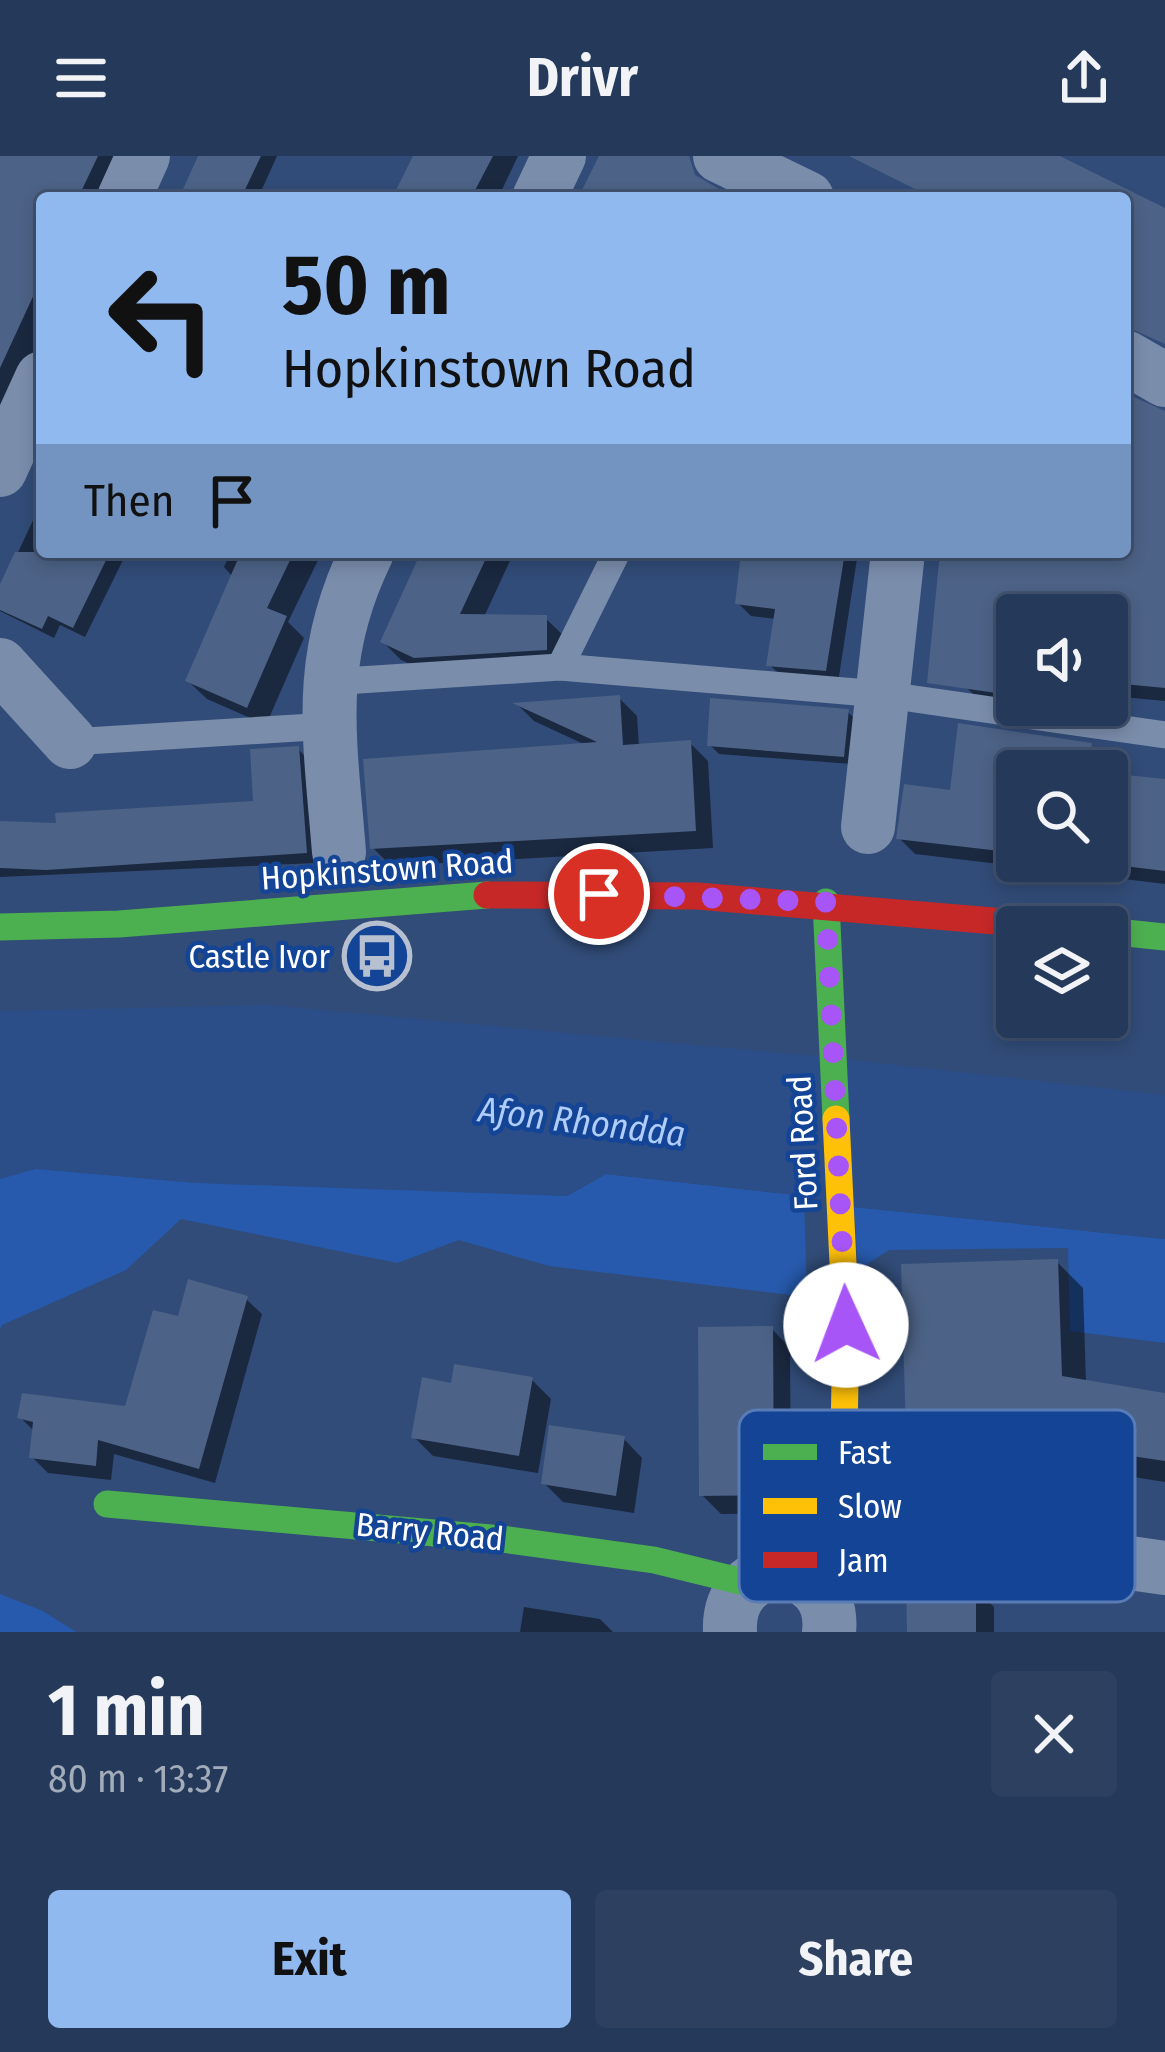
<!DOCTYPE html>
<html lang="en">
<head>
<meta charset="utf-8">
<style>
	body { margin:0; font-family:"Fira Sans Condensed",sans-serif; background:#2d4060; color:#f1f3f6; height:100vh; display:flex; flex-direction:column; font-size:45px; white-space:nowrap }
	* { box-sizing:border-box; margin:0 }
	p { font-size:39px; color:#a3acbb }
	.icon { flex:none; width:66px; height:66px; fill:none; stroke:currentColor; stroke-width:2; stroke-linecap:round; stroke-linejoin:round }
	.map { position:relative; height:1476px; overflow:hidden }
	.sheet { display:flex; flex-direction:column; background:#25395a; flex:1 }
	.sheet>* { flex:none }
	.top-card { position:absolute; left:36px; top:36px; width:1095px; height:366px; border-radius:12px; box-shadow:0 6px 18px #0003,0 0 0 3px #425370; background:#90b9f0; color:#111; overflow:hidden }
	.fabs { position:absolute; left:996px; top:438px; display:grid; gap:24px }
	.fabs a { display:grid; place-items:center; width:132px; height:132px; border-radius:12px; background:#25395a; box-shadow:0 6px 18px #0003,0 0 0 3px #425370; font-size:60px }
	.pin { position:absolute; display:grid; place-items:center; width:102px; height:102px; color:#fff; margin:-51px; border:6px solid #fff; border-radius:50%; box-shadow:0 3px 12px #0007 }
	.me { position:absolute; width:132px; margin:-66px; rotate:358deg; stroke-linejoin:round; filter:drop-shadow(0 0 9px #0008) }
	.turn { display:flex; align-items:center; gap:42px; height:252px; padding:0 48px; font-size:54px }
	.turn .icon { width:156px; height:156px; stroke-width:2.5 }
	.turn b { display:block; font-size:84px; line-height:102px }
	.then { display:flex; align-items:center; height:114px; padding:0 48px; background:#0003; gap:24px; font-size:45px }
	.round { display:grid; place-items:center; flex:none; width:126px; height:126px; border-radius:12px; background:#2d4060 }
	.headline { display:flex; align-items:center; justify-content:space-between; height:204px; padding:0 48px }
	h1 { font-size:72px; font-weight:700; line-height:90px }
	.button { display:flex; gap:24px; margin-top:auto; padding:24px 48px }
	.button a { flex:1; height:138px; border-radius:12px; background:#90b9f0; color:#111; font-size:48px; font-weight:700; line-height:138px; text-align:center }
	.button a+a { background:#2d4060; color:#f1f3f6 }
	header { display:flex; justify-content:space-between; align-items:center; height:156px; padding:0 48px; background:#25395a; font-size:54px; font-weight:700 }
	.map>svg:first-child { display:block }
	.green { fill:#275aad }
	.water { fill:#2b4d88 }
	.shadow { fill:#0007; fill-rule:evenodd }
	.building { fill:#4c6286 }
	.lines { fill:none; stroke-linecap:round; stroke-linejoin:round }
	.lane { stroke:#7a8dab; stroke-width:27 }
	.street { stroke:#7a8dab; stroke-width:54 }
	.fast { stroke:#4caf50; stroke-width:27 }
	.slow { stroke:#ffc107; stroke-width:27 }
	.jam { stroke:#c62828; stroke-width:27 }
	.route { stroke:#a855f7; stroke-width:21; stroke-dasharray:0 37.8 }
	.labels { text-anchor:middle; stroke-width:9; stroke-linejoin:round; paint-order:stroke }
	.street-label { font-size:33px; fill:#fff; stroke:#134496 }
	.poi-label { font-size:33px; fill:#fff; stroke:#134496; text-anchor:end }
	.water-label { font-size:36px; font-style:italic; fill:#b0cdf9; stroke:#134496 }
	.key { fill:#134496; stroke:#5a7cb6; stroke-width:3 }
	.key-label { font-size:33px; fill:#fff }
</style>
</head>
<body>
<header><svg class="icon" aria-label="menu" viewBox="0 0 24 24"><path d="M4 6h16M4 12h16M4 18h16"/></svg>Drivr<svg class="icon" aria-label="share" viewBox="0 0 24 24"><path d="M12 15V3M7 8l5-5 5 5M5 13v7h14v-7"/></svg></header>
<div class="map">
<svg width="1165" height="1476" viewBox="0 0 1165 1476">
	<rect width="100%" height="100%" fill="#314c78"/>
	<g class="green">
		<polygon points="25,1009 567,1040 606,1018 804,1040 807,1141 549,1110 459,1084 397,1107 181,1063 126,1114 2,1169 0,1173 0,1016"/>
		<polygon points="854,1051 1165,1083 1165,1187 1070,1175 1068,1092 889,1094 858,1114"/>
		<polygon points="0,1438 43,1455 76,1476 0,1476"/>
	</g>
	<polygon class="water" points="269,849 834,902 1165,939 1165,1083 854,1051 804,1040 606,1018 567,1040 195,1027 36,1013 0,1023 0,855"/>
	<g class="shadow">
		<polygon points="0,0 125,0 105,42 42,42 42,180 0,272"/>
		<polygon points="202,0 277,0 258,42 182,42"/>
		<polygon points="417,0 518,0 498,42 396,42"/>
		<polygon points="42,345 42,396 118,396 124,402 85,481 60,469 54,482 0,455 0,435"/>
		<path d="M1125 373 1165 377V545L1112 540 1110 565 981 546 965 530 943 396H1125ZM1017 459H1107V549H1017Z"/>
		<polygon points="221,396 322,396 288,466 304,482 266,569 207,543 188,525 233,421 224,411 229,400"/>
		<polygon points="425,396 514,396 484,461 545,462 564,480 564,511 435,519 401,504 383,486"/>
		<polygon points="743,396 858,396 838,527 783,522 770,509 776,463 751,460 738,447"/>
		<polygon points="619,542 637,560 639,591 690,587 708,605 713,692 391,710 373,692 588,590 534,565 519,550"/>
		<polygon points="848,556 857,565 852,608 719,598 710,589"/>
		<polygon points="1090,589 1106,605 1105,615 1017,615 1017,705 1107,705 1107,631 1165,652 1165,728 915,698 899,682 952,637"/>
		<polygon points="298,593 309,604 316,707 0,721 0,668 59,669 257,648"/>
		<polygon points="1057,1106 1083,1132 1086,1227 1165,1240 1165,1326 1089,1314 1090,1371 937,1372 911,1346"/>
		<polygon points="246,1143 262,1158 215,1327 114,1298 111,1324 48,1317 32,1301 35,1276 20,1261 128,1253 180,1163"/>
		<polygon points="772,1173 790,1192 791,1357 721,1358 702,1339"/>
		<polygon points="532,1224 551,1243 538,1317 433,1300 414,1281 453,1231"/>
		<polygon points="624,1283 642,1302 634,1357 563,1346 544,1327"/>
		<polygon points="975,1432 994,1451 994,1476 910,1476"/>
		<polygon points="524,1451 600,1463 613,1476 520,1476"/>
	</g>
	<g class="building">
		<polygon points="0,0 98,0 78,42 42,42 42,121 0,212"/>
		<polygon points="198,0 261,0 241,42 179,42"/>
		<polygon points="413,0 493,0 471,42 392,42"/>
		<polygon points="599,0 689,0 695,19 735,42 578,42"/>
		<polygon points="849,0 1060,0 1165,52 1165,188 1125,170 1125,42 933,42"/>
		<polygon points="1125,237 1165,255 1165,532 1112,527 1119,459 1017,459 1017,540 927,527 940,396 1125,396"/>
		<polygon points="15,396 110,396 73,472 48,460 42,473 0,454 0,428"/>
		<polygon points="241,396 294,396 267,452 287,460 247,552 185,525"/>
		<polygon points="421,396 489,396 460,458 547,459 547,494 414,502 380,486"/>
		<polygon points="741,396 845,396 826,515 766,510 775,453 735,448"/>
		<polygon points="620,539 623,589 691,584 696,675 370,693 363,603 597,586 512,547"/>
		<polygon points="710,542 849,553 844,601 707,590"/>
		<polygon points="958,567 1092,587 1089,615 1017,615 1017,697 896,683 904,628 950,634"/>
		<polygon points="299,590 307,697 46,714 0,712 0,665 56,667 55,657 253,645 250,593"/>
		<polygon points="1107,617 1165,623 1165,715 1107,708"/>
		<polygon points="1058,1103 1062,1220 1165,1237 1165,1305 1064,1290 1065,1346 908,1347 901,1108"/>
		<polygon points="188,1123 248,1140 199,1313 98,1284 96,1310 29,1302 33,1266 17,1262 22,1237 125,1250 153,1154 178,1160"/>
		<polygon points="773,1170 774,1339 699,1340 698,1171"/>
		<polygon points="454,1208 533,1221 519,1300 411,1282 422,1221 451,1227"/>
		<polygon points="549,1269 625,1280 616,1340 541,1328"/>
		<polygon points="976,1429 976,1476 907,1476 906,1430"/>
	</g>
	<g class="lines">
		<g class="lane">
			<polyline points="560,511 617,396"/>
			<polyline points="328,526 560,511 880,538 1165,579"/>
			<polyline points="70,586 329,570"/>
		</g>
		<g class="street">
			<polyline points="720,0 807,42"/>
			<polyline points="124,42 143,0"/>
			<polyline points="539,42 559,0"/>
			<polyline points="1125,201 1165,224"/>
			<polyline points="0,314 42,222"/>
			<polyline points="0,509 70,586"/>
			<polyline points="868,671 898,396"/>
			<path d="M339 696C330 582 314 504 367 396"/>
			<polyline points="842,1390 1060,1397 1165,1412"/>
			<path d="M730 1476C726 1396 837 1400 829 1476"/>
		</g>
		<g class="fast">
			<polyline points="826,746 836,963"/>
			<polyline points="0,771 119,768 487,739"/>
			<polyline points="1107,775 1165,781"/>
			<polyline points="107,1348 502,1383 654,1404 748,1427"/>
		</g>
		<polyline class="slow" points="813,1429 832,1414 842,1390 846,1169 836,963"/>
		<polyline class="jam" points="487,739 697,740 1066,771"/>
	</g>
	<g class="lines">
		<polyline class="route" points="599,738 826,746 846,1169"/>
	</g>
	<defs>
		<symbol id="bus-ring" viewBox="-11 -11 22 22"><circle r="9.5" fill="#134496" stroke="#b7c0d0" stroke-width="1.5"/><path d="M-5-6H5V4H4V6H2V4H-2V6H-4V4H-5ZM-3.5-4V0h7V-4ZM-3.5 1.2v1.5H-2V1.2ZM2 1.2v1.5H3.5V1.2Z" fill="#b7c0d0"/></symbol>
	</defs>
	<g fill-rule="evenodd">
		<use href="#bus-ring" x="339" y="762" width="76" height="76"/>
	</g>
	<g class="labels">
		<g class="street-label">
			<text transform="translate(387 713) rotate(-4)" y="12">Hopkinstown Road</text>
			<text transform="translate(802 987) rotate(-93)" y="12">Ford Road</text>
			<text transform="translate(430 1375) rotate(6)" y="12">Barry Road</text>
		</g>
		<g class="poi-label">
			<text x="330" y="812">Castle Ivor</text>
		</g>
		<g class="water-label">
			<text transform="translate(582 965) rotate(7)" y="13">Afon Rhondda</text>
		</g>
	</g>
	<rect x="739" y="1254" width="396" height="192" rx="18" class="key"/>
	<rect x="763" y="1288" width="54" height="16" fill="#4caf50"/>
	<rect x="763" y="1342" width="54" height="16" fill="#ffc107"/>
	<rect x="763" y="1396" width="54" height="16" fill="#c62828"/>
	<g class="key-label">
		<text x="838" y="1308">Fast</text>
		<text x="838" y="1362">Slow</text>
		<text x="838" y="1416">Jam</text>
	</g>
</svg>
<div class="fabs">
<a><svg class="icon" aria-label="sound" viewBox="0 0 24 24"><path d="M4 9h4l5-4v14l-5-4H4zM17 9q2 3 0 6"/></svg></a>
<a><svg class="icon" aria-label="search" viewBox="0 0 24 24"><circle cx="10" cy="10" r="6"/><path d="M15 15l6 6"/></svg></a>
<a><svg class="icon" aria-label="layers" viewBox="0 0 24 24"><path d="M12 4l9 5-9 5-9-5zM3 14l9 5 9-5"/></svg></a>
</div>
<div class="pin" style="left:599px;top:738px;background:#d93025"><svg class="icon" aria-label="arrive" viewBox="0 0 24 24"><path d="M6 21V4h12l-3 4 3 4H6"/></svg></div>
<svg class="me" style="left:846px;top:1169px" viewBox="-20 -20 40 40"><circle r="19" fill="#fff"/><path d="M0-13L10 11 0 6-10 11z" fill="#a855f7"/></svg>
<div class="top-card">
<div class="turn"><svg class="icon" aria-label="left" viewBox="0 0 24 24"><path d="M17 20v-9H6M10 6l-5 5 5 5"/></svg><div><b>50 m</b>Hopkinstown Road</div></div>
<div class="then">Then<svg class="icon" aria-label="arrive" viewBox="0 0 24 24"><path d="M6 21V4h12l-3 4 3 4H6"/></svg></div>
</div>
</div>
<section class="sheet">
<div class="headline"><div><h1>1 min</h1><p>80 m · 13:37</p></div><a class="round"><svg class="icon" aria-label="close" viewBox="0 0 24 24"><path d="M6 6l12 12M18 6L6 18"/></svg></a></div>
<div class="button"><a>Exit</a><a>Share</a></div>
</section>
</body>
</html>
